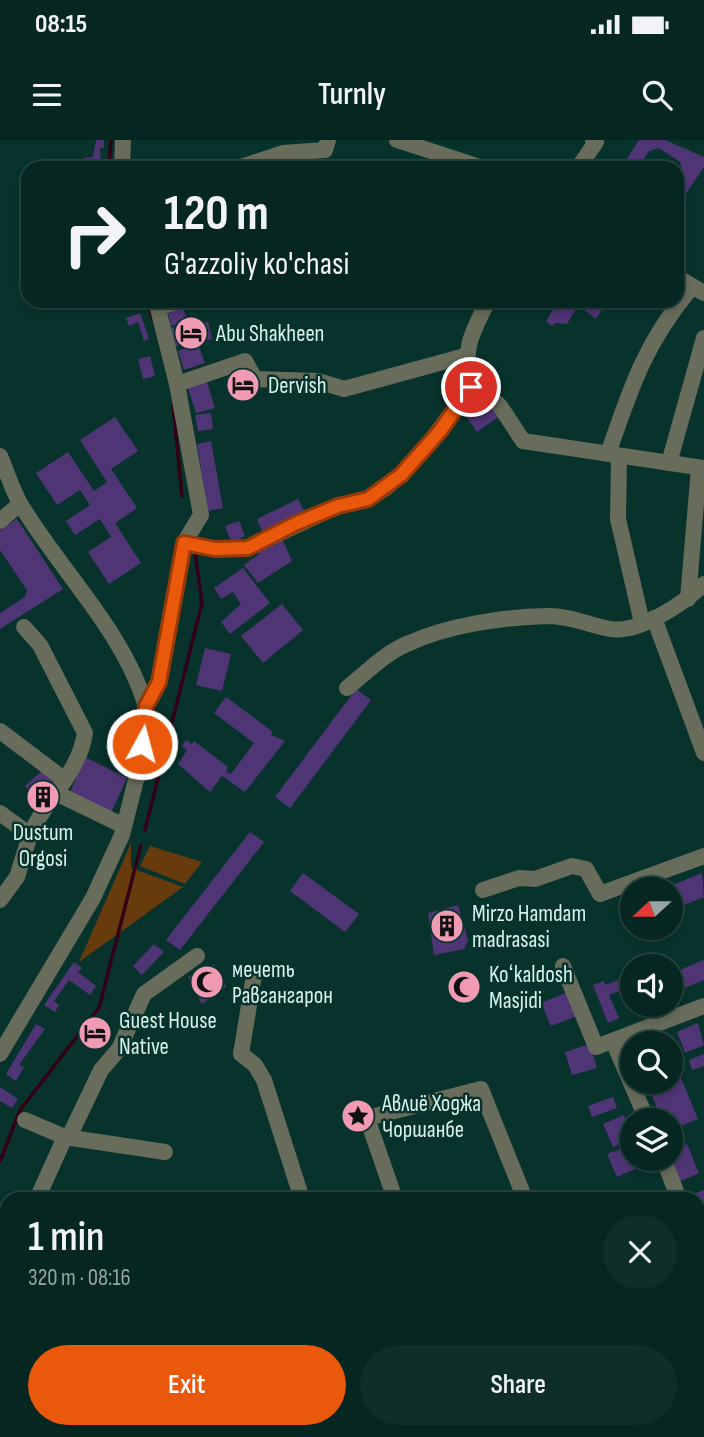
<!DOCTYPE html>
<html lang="en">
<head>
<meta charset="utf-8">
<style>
	body { margin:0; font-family:"Sofia Sans Condensed",sans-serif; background:#0e2e2a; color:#f1f3f6; height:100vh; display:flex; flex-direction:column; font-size:26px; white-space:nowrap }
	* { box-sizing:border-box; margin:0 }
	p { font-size:23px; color:#97a5a5 }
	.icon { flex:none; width:38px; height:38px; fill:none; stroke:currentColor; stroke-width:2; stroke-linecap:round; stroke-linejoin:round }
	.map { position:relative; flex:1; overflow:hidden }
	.panel { position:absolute; left:0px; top:1052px; width:705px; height:247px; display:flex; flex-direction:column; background:#052621; border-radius:21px 21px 0 0; box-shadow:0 4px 10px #0003,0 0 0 2px #26433f }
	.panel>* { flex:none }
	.top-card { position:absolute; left:21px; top:21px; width:663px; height:147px; border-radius:21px; box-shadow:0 4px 10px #0003,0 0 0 2px #26433f; background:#052621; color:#f1f3f6; overflow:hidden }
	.needle { width:46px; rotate:249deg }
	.buttons { position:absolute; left:620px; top:737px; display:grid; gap:14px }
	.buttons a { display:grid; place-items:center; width:63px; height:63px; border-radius:50%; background:#052621; box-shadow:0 4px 10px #0003,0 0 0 2px #26433f; font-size:35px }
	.pin { position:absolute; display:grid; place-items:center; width:60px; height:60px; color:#fff; margin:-30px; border:4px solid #fff; border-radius:50%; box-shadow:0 2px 7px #0007 }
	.me { position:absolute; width:77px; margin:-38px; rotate:7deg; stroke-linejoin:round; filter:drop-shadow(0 0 5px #0008) }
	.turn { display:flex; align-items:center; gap:24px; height:147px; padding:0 28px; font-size:32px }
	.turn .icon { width:91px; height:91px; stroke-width:2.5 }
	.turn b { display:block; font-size:49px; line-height:60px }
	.round { display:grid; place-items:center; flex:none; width:74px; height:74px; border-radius:37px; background:#0e2e2a }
	.head { display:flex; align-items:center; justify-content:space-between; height:119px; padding:0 28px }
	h1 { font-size:42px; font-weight:600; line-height:52px }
	.cta { display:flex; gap:14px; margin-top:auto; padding:14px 28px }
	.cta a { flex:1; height:80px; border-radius:42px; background:#ea580c; color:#fff; font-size:28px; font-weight:600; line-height:80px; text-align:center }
	.cta a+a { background:#0e2e2a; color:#f1f3f6 }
	.status { display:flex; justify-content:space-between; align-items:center; height:49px; padding:0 35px; background:#052621; direction:ltr }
	.status svg { height:19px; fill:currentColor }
	header { display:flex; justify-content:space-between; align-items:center; height:91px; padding:0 28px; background:#052621; font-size:32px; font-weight:600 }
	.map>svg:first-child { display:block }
	.green { fill:#683b0d }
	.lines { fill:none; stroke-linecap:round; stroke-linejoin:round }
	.stream { stroke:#330015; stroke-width:3.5 }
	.building { fill:#503576 }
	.minor { stroke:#676c5b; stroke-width:16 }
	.major { stroke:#a2ac89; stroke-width:18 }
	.route-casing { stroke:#983908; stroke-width:18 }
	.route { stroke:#ea580c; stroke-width:12 }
	.labels { text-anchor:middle; stroke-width:5; stroke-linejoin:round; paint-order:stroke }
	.poi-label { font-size:23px; fill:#d7f2eb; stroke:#07332c; text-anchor:start }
</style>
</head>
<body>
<div class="status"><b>08:15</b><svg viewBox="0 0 49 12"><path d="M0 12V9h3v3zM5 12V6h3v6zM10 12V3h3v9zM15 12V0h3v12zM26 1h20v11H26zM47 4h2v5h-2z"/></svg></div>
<header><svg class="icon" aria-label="menu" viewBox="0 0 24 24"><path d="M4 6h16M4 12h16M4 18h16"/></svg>Turnly<svg class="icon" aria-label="search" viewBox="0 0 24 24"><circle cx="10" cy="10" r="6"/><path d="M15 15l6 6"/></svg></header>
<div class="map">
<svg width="704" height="1297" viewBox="0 0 704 1297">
	<rect width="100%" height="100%" fill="#07332c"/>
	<g class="green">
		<polygon points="131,703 131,728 183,747 79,822"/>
		<polygon points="150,706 202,722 185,744 140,726"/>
	</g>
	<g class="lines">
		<g class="stream">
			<polyline points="109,28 111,0"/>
			<polyline points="147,161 153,179"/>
			<polyline points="173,265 182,356"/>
			<polyline points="145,690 202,463 195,413"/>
			<polyline points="0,1021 20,970 99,868 141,705"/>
		</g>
	</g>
	<g class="building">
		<polygon points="96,0 104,0 104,8 100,8 101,28 84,27 83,18 93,17"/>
		<polygon points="639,0 665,0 704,17 704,27 677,67 677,43 683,34 680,22 659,8 649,11 638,28 621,28"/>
		<polygon points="558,161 607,161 596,179 578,165 567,184 555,183 552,186 546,181"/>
		<polygon points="182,164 187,181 171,186 167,168"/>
		<polygon points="140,173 149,199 144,201 138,182 129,186 126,178"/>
		<polygon points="208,182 212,199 175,206 170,188"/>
		<polygon points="198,204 205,223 184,230 178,211"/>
		<polygon points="150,216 155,236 143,239 138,219"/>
		<polygon points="206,239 215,268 196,273 187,245"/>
		<polygon points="481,255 498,277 477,292 462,271"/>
		<polygon points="211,273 213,289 198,291 195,275"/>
		<polygon points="115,277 138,311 111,329 137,368 115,383 141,423 109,444 88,412 111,397 100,379 75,395 66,381 90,365 80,350 57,365 36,333 68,312 94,351 107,342 80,300"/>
		<polygon points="211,301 223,368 208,371 197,304"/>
		<polygon points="298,359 304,371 262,391 257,379"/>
		<polygon points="17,379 63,449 0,489 0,473 25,457 27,450 0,410 0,390"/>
		<polygon points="239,381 245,396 231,402 225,386"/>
		<polygon points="281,396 292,421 258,443 244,425 259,414 259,406"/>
		<polygon points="243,428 270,463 230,494 221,482 241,464 233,452 221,459 214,448"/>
		<polygon points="282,464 303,490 263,523 241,496"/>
		<polygon points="205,508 231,514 222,551 196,545"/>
		<polygon points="356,549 371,560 290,668 275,657"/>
		<polygon points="226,557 273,592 271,595 285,601 245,652 222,636 210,652 178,624 187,610 182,606 186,600 192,604 194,601 228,627 226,632 231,634 254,603 214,573"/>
		<polygon points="85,617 127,638 111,673 69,655"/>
		<polygon points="43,630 60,646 44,668 25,646"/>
		<polygon points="250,692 264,702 180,810 166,800"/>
		<polygon points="303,733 359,774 345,792 290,751"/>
		<polygon points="702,733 704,757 679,767 670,746"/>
		<polygon points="458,765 468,800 464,809 434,815 428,773"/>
		<polygon points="154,804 164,812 142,835 133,826"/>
		<polygon points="704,820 704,840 675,852 670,834"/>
		<polygon points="74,822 82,828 78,832 96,846 90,855 69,840 54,861 59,865 55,872 44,865"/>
		<polygon points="214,824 226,847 202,864 188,837"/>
		<polygon points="470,834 477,853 458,860 451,841"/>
		<polygon points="626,837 630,847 609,855 619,878 608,883 593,845 604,841 605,845"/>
		<polygon points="568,852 577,876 551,886 541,863"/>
		<polygon points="698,883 704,905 685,913 677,892"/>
		<polygon points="36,884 45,889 19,925 24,927 16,941 6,934"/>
		<polygon points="590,904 597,928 572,935 565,912"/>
		<polygon points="704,914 704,926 692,930 689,920"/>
		<polygon points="681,938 698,979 670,990 670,980 662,980 650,951"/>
		<polygon points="0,947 18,959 12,968 0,961"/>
		<polygon points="613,957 617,968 592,977 588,966"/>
		<polygon points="624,975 632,998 613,1007 603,984"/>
		<polygon points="687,1004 699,1033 679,1042 670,1011"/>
		<polygon points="626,1007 635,1029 617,1037 607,1014"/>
		<polygon points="704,1050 704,1068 698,1071 698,1059 689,1056"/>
		<polygon points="7,1066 7,1097 0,1100 0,1068"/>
		<polygon points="7,1151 7,1171 0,1173 0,1153"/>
		<polygon points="350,1292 373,1292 374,1297 351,1297"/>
	</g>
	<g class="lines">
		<g class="minor">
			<polyline points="397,0 483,28"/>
			<polyline points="122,28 123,0"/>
			<polyline points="238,28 283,13 325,10 328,0"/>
			<polyline points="578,28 596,2 593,0"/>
			<polyline points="677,137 704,153"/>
			<path d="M488 161C471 194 462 210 471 247L481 248 500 266 523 301 704 328"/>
			<polyline points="158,167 180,161"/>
			<polyline points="177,244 245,221 255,239 318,241 344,249 465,216"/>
			<path d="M608 314C631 247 645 203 691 148"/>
			<path d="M0 316C7 332 12 350 21 365 62 433 122 489 146 566"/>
			<polyline points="619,316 618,379 642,483"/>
			<polyline points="669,323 704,198"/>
			<polyline points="0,381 20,364"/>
			<polyline points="184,403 215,409 248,408 338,366 368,359 386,348 420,315 471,247"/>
			<polyline points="688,459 699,328"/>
			<polyline points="654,478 704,613"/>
			<path d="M347 548C366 533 385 513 407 504 448 485 503 477 548 476 572 476 588 485 610 489 639 494 684 463 704 444"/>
			<polyline points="0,591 65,640"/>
			<polyline points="58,654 124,686"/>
			<path d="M0 673 30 695C45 659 79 634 85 593L40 505 24 487"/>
			<polyline points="483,750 519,738 535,739 572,726 586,729 600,754 704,716"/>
			<polyline points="0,760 17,737 30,695"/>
			<polyline points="563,826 596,907 704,866"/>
			<polyline points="254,835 241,914 255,925 264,940 302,1059"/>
			<polyline points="613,901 647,980"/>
			<polyline points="0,914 93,758 122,695 140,624 146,566 159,542 184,403 201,375 177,244 156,161"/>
			<polyline points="25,980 65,997 165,1012"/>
			<polyline points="69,997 101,930 119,909 144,854 197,816"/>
			<polyline points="663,1018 679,1059"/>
			<polyline points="37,1059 65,997"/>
			<polyline points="395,1059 367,978 481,949 525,1059"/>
			<polyline points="698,1086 704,1083"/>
			<polyline points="698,1161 704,1174"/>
			<polyline points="0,1190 7,1188"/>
		</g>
		<g class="major">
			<polyline points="321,1292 323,1297"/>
			<polyline points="144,1297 165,1292"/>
		</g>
	</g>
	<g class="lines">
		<defs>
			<polyline id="route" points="142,604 146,566 159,542 184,403 215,409 248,408 297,383 338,366 368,359 401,335 440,291 471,247"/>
		</defs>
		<use href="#route" class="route-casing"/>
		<use href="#route" class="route"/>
	</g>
	<defs>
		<symbol id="hotel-disc" viewBox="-11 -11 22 22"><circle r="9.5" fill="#f19ab4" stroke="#07332c"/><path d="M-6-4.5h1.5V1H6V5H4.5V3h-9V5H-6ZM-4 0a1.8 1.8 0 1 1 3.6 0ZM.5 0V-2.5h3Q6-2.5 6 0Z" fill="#111"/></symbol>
		<symbol id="building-disc" viewBox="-11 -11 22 22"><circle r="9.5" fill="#f19ab4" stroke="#07332c"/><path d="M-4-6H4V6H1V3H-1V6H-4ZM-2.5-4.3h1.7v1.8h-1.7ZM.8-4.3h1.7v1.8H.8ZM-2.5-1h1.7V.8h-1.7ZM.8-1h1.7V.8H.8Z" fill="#111"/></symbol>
		<symbol id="mosque-disc" viewBox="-11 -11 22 22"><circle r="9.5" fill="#f19ab4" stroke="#07332c"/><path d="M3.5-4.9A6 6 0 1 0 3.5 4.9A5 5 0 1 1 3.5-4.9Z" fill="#111"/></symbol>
		<symbol id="sight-disc" viewBox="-11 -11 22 22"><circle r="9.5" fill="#f19ab4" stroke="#07332c"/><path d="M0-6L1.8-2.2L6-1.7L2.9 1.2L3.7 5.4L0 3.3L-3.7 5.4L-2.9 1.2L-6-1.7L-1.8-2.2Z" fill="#111"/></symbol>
	</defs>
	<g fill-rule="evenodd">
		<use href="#hotel-disc" x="172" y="174" width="38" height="38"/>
		<use href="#hotel-disc" x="224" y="226" width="38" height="38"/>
		<use href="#building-disc" x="24" y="638" width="38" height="38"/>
		<use href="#building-disc" x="428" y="767" width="38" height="38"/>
		<use href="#mosque-disc" x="188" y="823" width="38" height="38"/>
		<use href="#mosque-disc" x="445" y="828" width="38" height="38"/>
		<use href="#hotel-disc" x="76" y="874" width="38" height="38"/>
		<use href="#sight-disc" x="339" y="957" width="38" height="38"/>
	</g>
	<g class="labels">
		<g class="poi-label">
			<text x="216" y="201">Abu Shakheen</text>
			<text x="268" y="253">Dervish</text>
			<text x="43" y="700" text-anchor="middle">Dustum<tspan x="43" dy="26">Orgosi</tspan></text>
			<text x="472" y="781">Mirzo Hamdam<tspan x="472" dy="26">madrasasi</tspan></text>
			<text x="232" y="837">мечеть<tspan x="232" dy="26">Равгангарон</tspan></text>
			<text x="489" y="842">Koʻkaldosh<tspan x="489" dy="26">Masjidi</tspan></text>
			<text x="119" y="888">Guest House<tspan x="119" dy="26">Native</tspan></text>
			<text x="382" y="971">Авлиё Ходжа<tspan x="382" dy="26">Чоршанбе</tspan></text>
		</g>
	</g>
</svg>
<div class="buttons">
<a><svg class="needle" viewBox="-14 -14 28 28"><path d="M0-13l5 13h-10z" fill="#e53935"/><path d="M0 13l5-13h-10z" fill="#97a5a5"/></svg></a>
<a><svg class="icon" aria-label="sound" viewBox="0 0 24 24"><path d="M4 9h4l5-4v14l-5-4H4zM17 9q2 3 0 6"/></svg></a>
<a><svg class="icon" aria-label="search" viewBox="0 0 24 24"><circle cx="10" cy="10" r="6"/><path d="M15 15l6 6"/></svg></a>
<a><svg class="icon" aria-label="layers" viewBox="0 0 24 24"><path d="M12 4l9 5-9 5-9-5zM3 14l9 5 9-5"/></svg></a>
</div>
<div class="pin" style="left:471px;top:247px;background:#d93025"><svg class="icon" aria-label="arrive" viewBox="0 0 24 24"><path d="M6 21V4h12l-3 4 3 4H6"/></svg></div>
<svg class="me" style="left:142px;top:604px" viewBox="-20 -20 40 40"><circle r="17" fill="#ea580c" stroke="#fff" stroke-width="3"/><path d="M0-11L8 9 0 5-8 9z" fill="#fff"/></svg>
<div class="top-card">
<div class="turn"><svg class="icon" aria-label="right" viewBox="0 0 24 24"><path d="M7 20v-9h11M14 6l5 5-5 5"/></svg><div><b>120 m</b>G'azzoliy ko'chasi</div></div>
</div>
<section class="panel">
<div class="head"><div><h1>1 min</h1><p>320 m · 08:16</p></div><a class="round"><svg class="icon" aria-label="close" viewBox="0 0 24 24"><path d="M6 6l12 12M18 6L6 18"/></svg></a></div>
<div class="cta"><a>Exit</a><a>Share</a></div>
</section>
</div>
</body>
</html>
